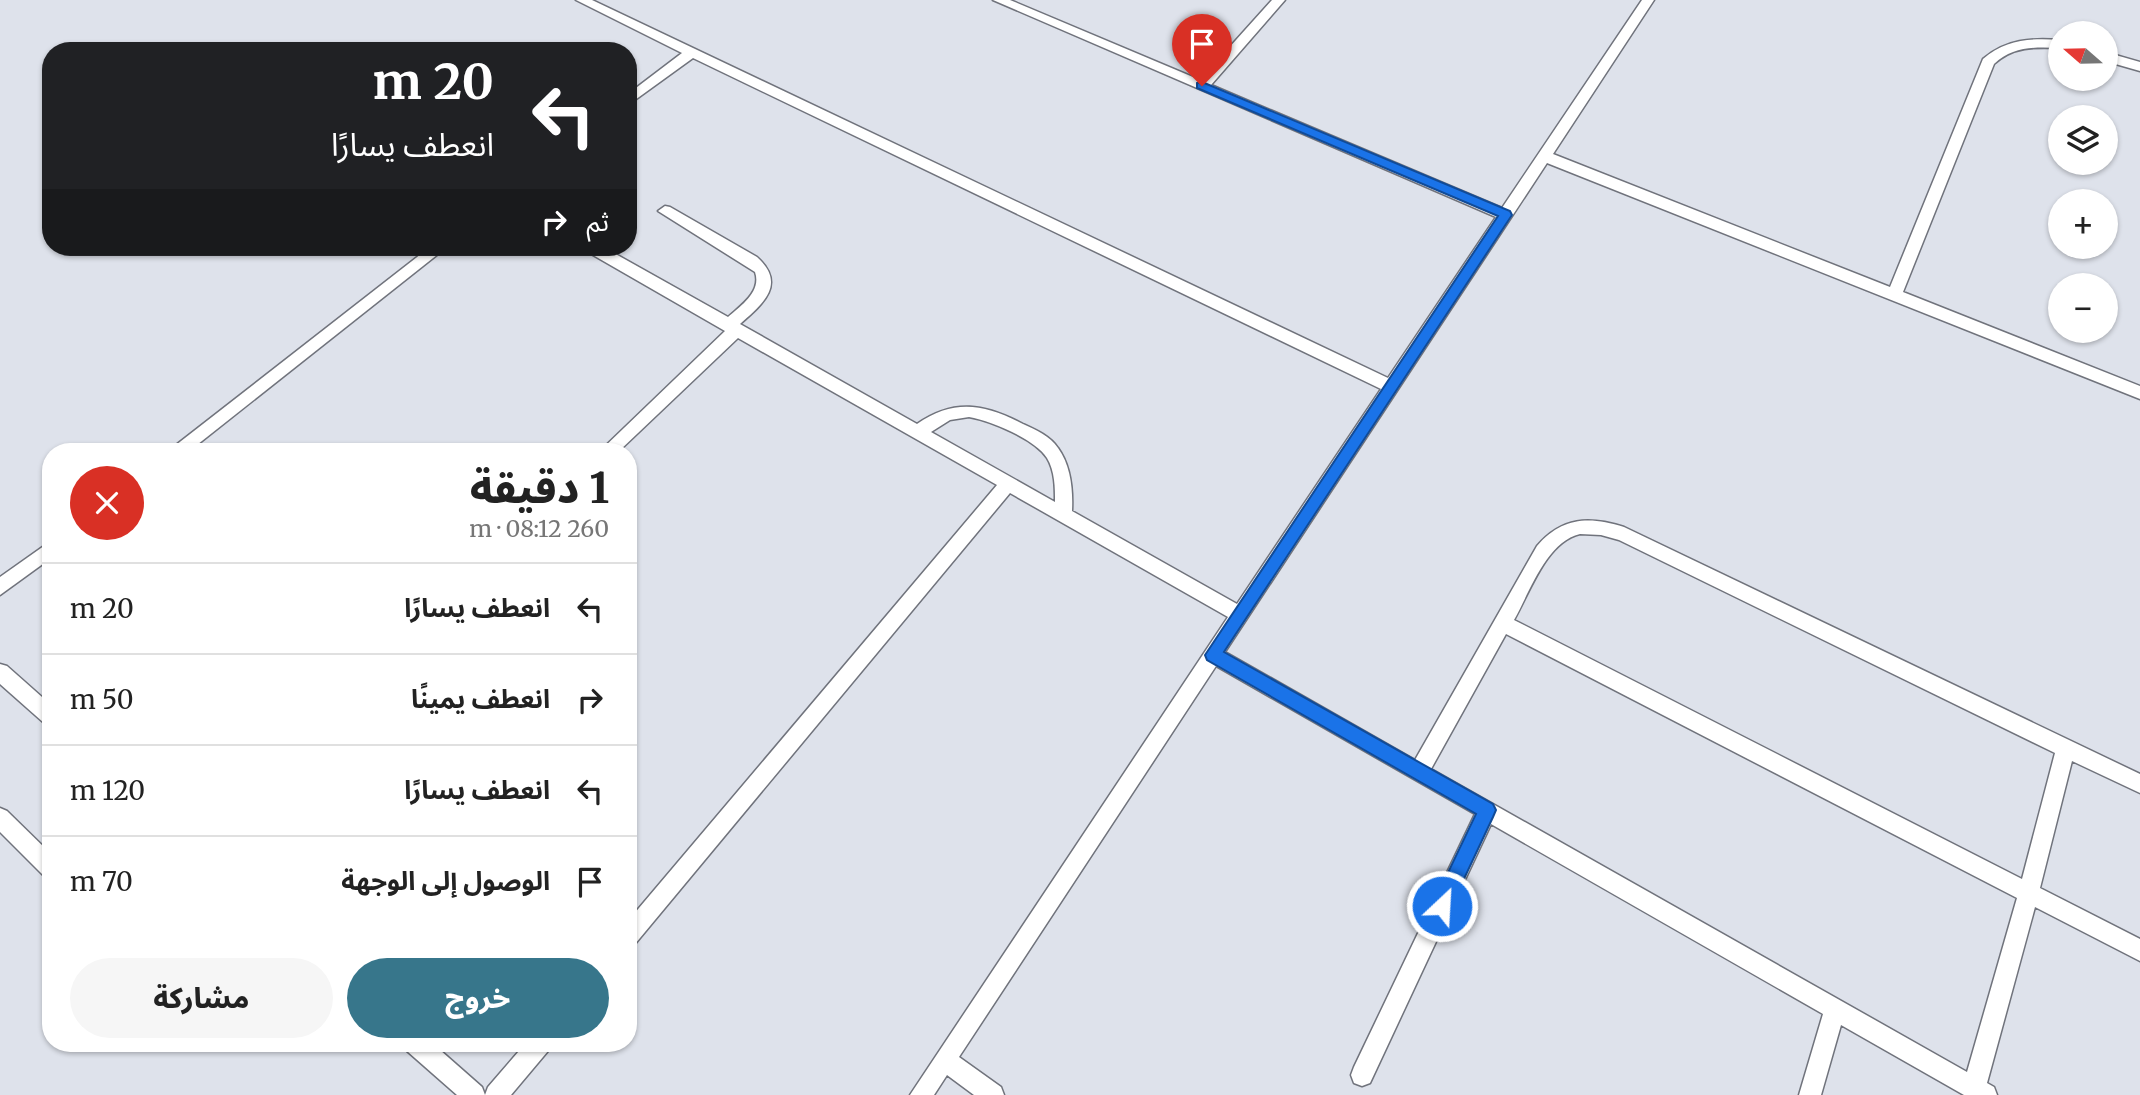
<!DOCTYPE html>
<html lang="ar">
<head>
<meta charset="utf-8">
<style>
	body { margin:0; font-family:Merriweather,"Noto Sans Arabic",serif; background:#f6f6f6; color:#222; direction:rtl; height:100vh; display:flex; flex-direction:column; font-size:26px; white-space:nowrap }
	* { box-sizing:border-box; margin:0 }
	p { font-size:23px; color:#767676 }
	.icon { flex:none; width:38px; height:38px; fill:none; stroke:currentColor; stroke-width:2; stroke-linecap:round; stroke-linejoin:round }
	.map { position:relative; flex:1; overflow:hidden; direction:ltr }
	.drawer { position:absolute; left:42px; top:443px; width:595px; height:609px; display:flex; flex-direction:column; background:#fff; border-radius:28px; box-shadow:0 2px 5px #0004; direction:rtl }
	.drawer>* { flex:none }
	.top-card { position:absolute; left:42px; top:42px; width:595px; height:214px; border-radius:28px; box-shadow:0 2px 5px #0004; direction:rtl; background:#202124; color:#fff; overflow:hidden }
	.needle { width:46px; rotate:290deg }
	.fabs { position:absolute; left:2048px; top:21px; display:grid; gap:14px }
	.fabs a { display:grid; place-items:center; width:70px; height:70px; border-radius:50%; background:#fff; box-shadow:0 2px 5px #0004; font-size:35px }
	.pin { position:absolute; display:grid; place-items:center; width:60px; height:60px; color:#fff; margin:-72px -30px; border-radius:50% 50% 50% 0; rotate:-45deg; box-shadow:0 0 7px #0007 }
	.pin .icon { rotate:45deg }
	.me { position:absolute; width:77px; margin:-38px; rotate:25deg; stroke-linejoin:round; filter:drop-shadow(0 0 5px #0008) }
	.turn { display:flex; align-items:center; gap:24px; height:147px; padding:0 28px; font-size:32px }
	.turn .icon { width:91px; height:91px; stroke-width:2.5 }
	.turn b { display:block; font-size:49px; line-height:60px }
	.then { display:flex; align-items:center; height:66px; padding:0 28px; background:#0003; gap:14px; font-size:26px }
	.round { display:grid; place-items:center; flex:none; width:74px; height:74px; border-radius:37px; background:#f6f6f6 }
	.summary { display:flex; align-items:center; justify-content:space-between; height:119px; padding:0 28px }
	h1 { font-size:42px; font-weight:800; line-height:52px }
	.action { display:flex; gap:14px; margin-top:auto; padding:14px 28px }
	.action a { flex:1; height:80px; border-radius:42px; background:#37768b; color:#fff; font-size:28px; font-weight:800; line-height:80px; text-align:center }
	.action a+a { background:#f6f6f6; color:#222 }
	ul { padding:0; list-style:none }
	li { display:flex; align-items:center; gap:21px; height:91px; padding:0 28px; border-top:2px solid #e0e0e0 }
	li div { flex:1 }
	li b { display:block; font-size:26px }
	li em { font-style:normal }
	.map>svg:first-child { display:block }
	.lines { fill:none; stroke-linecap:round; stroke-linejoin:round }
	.lane-casing { stroke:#70737c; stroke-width:3 }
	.lane { fill:#fff; fill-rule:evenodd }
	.route { fill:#1a73e8; stroke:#114b97; stroke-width:2 }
</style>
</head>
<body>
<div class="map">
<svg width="2140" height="1095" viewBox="0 0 2140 1095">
	<rect width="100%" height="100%" fill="#dee2eb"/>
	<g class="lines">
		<defs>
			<g id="lane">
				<path d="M576 0H592L1388 378 1496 217 993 0H1010L1200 80 1272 0H1285L1211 85 1502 208 1642 0H1654L1553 154 1890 287 1983 59C2006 39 2031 38 2060 40V48C2035 47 2013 46 1994 64L1903 292 2140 386V399L1547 163 1225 652 1415 760 1537 546C1562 517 1589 516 1624 527L2140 774V793L2072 761 2040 888 2140 939V961L2035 907 1987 1083 1994 1087 1997 1095H1964L1841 1025 1821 1095H1799L1823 1014 1491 824 1370 1083 1362 1086 1354 1083 1351 1075 1354 1067 1475 814 1216 666 959 1057 1001 1087 1004 1095H974L947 1075 934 1095H910L1228 617 1010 493 635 944 628 947V921L997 485 738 338 618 452H599L725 331 586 251 584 247H603L728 317C740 306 762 292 755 272L658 211 665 206 670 207 757 257C787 284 763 304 740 324L917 424C954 398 985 404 1023 424 1036 430 1050 436 1058 448 1071 466 1073 490 1072 511L1237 604 1381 389 693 58 628 105V94L682 53ZM969 417C991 421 1035 439 1047 458 1055 471 1055 488 1055 502L931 432 950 420ZM1580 534 1601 535 1619 540 2055 753 2022 879 1514 620C1530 592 1546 542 1580 534ZM1506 634 2017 898 1967 1072 1431 769Z"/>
				<polygon points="2105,52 2140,62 2140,71 2105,61"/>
				<polygon points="430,247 447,247 188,452 167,452"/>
				<polygon points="51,541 51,558 0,595 0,577"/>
				<polygon points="0,664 7,666 51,705 51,726 44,723 0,684"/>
				<polygon points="0,808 7,811 51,854 51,879 44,876 0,832"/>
				<polygon points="404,1043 432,1043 482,1087 485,1095 488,1087 526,1043 551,1043 548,1051 511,1095 457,1095 407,1051"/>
			</g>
		</defs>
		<use href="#lane" class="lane-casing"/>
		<use href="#lane" class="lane"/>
	</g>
	<polygon class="route" points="1202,82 1510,211 1512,215 1224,652 1493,804 1496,810 1493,817 1448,913 1442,916 1435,913 1432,906 1476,814 1207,660 1205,655 1498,216 1197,88 1197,83"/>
</svg>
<div class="fabs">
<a><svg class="needle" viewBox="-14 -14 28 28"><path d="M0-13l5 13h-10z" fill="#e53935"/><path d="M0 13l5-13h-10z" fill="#767676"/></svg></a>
<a><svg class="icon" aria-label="layers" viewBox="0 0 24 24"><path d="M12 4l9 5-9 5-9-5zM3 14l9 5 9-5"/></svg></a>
<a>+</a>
<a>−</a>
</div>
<div class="pin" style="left:1202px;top:86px;background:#d93025"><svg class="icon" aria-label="arrive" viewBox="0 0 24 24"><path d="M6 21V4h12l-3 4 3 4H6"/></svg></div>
<svg class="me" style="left:1442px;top:906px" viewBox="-20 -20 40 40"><circle r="17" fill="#1a73e8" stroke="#fff" stroke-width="3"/><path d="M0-11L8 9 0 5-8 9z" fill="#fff"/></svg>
<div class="top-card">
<div class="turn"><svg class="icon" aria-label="left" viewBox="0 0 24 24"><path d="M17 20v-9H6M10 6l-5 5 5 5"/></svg><div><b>20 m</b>انعطف يسارًا</div></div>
<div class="then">ثم<svg class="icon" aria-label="right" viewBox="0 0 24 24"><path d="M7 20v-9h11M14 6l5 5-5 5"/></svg></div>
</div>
<section class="drawer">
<div class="summary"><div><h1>1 دقيقة</h1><p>260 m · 08:12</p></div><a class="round" style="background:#d93025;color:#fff"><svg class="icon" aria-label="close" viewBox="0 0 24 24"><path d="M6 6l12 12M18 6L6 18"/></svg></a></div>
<ul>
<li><svg class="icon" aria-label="left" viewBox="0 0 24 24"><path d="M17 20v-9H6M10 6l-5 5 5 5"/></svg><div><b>انعطف يسارًا</b></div><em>20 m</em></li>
<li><svg class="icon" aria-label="right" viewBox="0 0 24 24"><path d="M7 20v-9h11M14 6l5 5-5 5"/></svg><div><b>انعطف يمينًا</b></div><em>50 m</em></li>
<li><svg class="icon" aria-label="left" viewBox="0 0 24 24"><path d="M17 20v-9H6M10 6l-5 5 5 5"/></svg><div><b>انعطف يسارًا</b></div><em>120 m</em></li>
<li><svg class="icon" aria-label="arrive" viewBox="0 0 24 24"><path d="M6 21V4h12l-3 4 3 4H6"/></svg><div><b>الوصول إلى الوجهة</b></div><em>70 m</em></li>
</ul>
<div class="action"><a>خروج</a><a>مشاركة</a></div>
</section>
</div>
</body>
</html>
